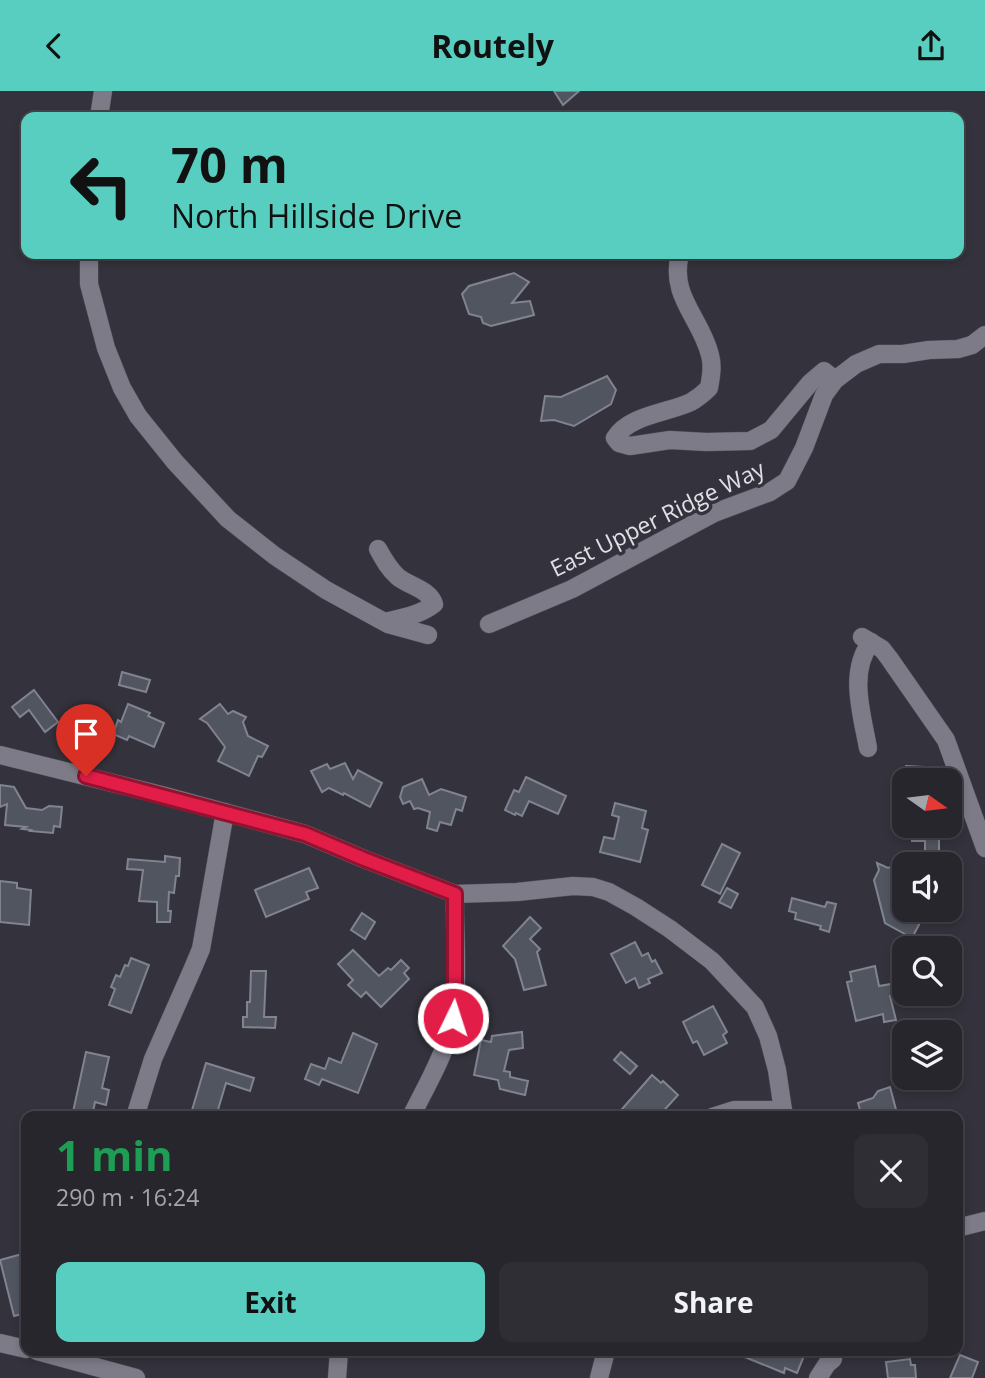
<!DOCTYPE html>
<html lang="en">
<head>
<meta charset="utf-8">
<style>
	:root { --surface:#27262d; --page:#2f2e35; --text:#f1f3f6; --muted:#a4a5aa; --line:#434349; --accent:#58cec0 }
	body { margin:0; font-family:"Open Sans",sans-serif; background:var(--page); color:var(--text); height:100vh; display:flex; flex-direction:column; font-size:26px; white-space:nowrap }
	* { box-sizing:border-box; margin:0 }
	p { font-size:23px; color:var(--muted) }
	.icon { flex:none; width:38px; height:38px; fill:none; stroke:currentColor; stroke-width:2; stroke-linecap:round; stroke-linejoin:round }
	.map { position:relative; flex:1; overflow:hidden }
	.panel { position:absolute; left:21px; top:1020px; width:942px; height:245px; display:flex; flex-direction:column; background:var(--surface); border-radius:14px; box-shadow:0 4px 10px #0003,0 0 0 2px var(--line) }
	.panel>* { flex:none }
	.top-card { position:absolute; left:21px; top:21px; width:943px; height:147px; border-radius:14px; box-shadow:0 4px 10px #0003,0 0 0 2px var(--line); background:#58cec0; color:#111; overflow:hidden }
	.needle { width:46px; rotate:104deg }
	.fabs { position:absolute; left:892px; top:677px; display:grid; gap:14px }
	.fabs a { display:grid; place-items:center; width:70px; height:70px; border-radius:14px; background:var(--surface); box-shadow:0 4px 10px #0003,0 0 0 2px var(--line); font-size:35px }
	.pin { position:absolute; display:grid; place-items:center; width:60px; height:60px; color:#fff; margin:-72px -30px; border-radius:50% 50% 50% 0; rotate:-45deg; box-shadow:0 0 7px #0007 }
	.pin .icon { rotate:45deg }
	.me { position:absolute; width:77px; margin:-38px; rotate:4deg; stroke-linejoin:round; filter:drop-shadow(0 0 5px #0008) }
	.turn { display:flex; align-items:center; gap:24px; height:147px; padding:0 35px; font-size:32px }
	.turn .icon { width:91px; height:91px; stroke-width:2.5 }
	.turn b { display:block; font-size:49px; line-height:60px }
	.round { display:grid; place-items:center; flex:none; width:74px; height:74px; border-radius:14px; background:var(--page) }
	.headline { display:flex; align-items:center; justify-content:space-between; height:119px; padding:0 35px }
	h1 { font-size:42px; font-weight:700; line-height:52px; color:#1e9e55 }
	.action { display:flex; gap:14px; margin-top:auto; padding:14px 35px }
	.action a { flex:1; height:80px; border-radius:14px; background:var(--accent); color:#111; font-size:28px; font-weight:700; line-height:80px; text-align:center }
	.action a+a { background:var(--page); color:var(--text) }
	header { display:flex; justify-content:space-between; align-items:center; height:91px; padding:0 35px; background:var(--accent); color:#111; font-size:32px; font-weight:700 }
	.map>svg:first-child { display:block }
</style>
</head>
<body>
<header><svg class="icon" aria-label="back" viewBox="0 0 24 24"><path d="M15 5l-7 7 7 7"/></svg>Routely<svg class="icon" aria-label="share" viewBox="0 0 24 24"><path d="M12 15V3M7 8l5-5 5 5M5 13v7h14v-7"/></svg></header>
<div class="map">
<svg width="985" height="1287" viewBox="0 0 985 1287">
	<rect width="100%" height="100%" fill="#34323c"/>
	<g fill="#515560" stroke="#808390" stroke-width="2">
		<path d="M 554,0 L 579,0 L 563,14 Z"/>
		<path d="M 514,182 L 529,191 L 512,212 L 530,210 L 534,224 L 491,235 L 483,232 L 481,226 L 469,223 L 462,203 L 469,195 Z"/>
		<path d="M 607,285 L 616,299 L 611,313 L 574,335 L 554,329 L 541,330 L 545,305 L 561,306 Z"/>
		<path d="M 122,581 L 150,589 L 146,601 L 119,594 Z"/>
		<path d="M 34,599 L 58,631 L 45,641 L 29,619 L 20,626 L 12,616 Z"/>
		<path d="M 128,613 L 150,622 L 148,625 L 164,632 L 154,656 L 129,645 L 127,649 L 113,643 L 118,629 L 121,631 Z"/>
		<path d="M 220,613 L 228,623 L 233,620 L 246,626 L 243,631 L 248,645 L 268,655 L 262,666 L 258,665 L 249,685 L 218,670 L 225,656 L 207,632 L 200,628 Z"/>
		<path d="M 345,672 L 353,688 L 358,679 L 382,692 L 370,716 L 344,702 L 343,704 L 329,697 L 322,701 L 311,680 L 327,673 L 330,678 Z"/>
		<path d="M 906,675 L 924,676 L 924,690 L 906,690 Z"/>
		<path d="M 526,686 L 566,705 L 558,723 L 529,710 L 522,725 L 516,722 L 515,724 L 505,719 L 514,699 L 519,701 Z"/>
		<path d="M 422,688 L 429,704 L 441,698 L 466,706 L 462,720 L 456,718 L 451,734 L 440,731 L 437,740 L 427,737 L 430,721 L 418,717 L 414,718 L 410,710 L 403,713 L 400,706 L 403,696 Z"/>
		<path d="M 0,694 L 14,696 L 26,717 L 42,719 L 49,715 L 62,716 L 60,736 L 54,735 L 53,742 L 30,740 L 31,739 L 22,738 L 26,736 L 5,734 L 7,713 L 0,716 Z"/>
		<path d="M 615,712 L 646,720 L 642,737 L 648,739 L 640,771 L 600,761 L 604,746 L 614,748 L 619,726 L 612,724 Z"/>
		<path d="M 913,735 L 935,735 L 935,740 L 939,740 L 939,764 L 925,764 L 925,750 L 912,750 Z"/>
		<path d="M 722,753 L 740,762 L 720,803 L 702,794 Z"/>
		<path d="M 165,765 L 180,767 L 179,785 L 176,785 L 174,802 L 169,801 L 168,820 L 171,820 L 170,831 L 157,831 L 157,811 L 139,810 L 143,779 L 127,778 L 128,768 L 165,771 Z"/>
		<path d="M 877,772 L 888,777 L 894,775 L 898,777 L 905,776 L 905,797 L 899,798 L 904,819 L 922,828 L 912,847 L 885,832 L 874,789 L 879,779 Z"/>
		<path d="M 309,777 L 318,797 L 306,801 L 309,808 L 266,826 L 255,799 Z"/>
		<path d="M 0,790 L 17,792 L 17,797 L 31,799 L 29,834 L 0,831 Z"/>
		<path d="M 727,797 L 738,803 L 731,817 L 719,811 Z"/>
		<path d="M 792,807 L 825,816 L 827,811 L 836,813 L 829,841 L 820,838 L 821,835 L 795,828 L 796,822 L 789,820 Z"/>
		<path d="M 362,822 L 375,831 L 365,848 L 351,839 Z"/>
		<path d="M 530,826 L 541,837 L 530,848 L 540,858 L 537,861 L 546,894 L 524,899 L 515,868 L 503,855 Z"/>
		<path d="M 635,851 L 642,865 L 648,862 L 652,871 L 655,869 L 662,882 L 648,888 L 650,892 L 639,897 L 635,887 L 626,892 L 611,863 Z"/>
		<path d="M 353,859 L 379,885 L 388,877 L 391,879 L 401,869 L 409,877 L 404,882 L 409,888 L 381,916 L 366,901 L 361,906 L 348,894 L 353,889 L 338,873 Z"/>
		<path d="M 131,867 L 149,874 L 131,922 L 109,914 L 115,898 L 111,896 L 116,884 L 120,886 L 125,874 L 128,875 Z"/>
		<path d="M 875,875 L 879,895 L 891,893 L 893,904 L 890,905 L 896,929 L 884,931 L 883,923 L 856,930 L 847,891 L 852,890 L 850,881 Z"/>
		<path d="M 251,880 L 266,880 L 264,926 L 276,926 L 275,937 L 243,936 L 243,926 L 247,926 L 247,911 L 250,911 Z"/>
		<path d="M 713,915 L 727,941 L 723,944 L 727,952 L 704,964 L 697,950 L 693,952 L 683,931 Z"/>
		<path d="M 522,941 L 523,957 L 509,959 L 504,980 L 510,981 L 510,986 L 528,990 L 525,1004 L 500,998 L 498,989 L 474,984 L 481,949 L 491,951 L 492,945 Z"/>
		<path d="M 353,942 L 377,953 L 358,1002 L 322,988 L 319,994 L 305,988 L 311,973 L 325,978 L 329,967 L 341,972 Z"/>
		<path d="M 86,961 L 109,966 L 102,997 L 109,999 L 106,1014 L 95,1011 L 92,1026 L 73,1021 Z"/>
		<path d="M 621,961 L 637,975 L 630,983 L 614,969 Z"/>
		<path d="M 206,972 L 254,987 L 250,1000 L 226,992 L 217,1022 L 212,1020 L 210,1026 L 190,1026 Z"/>
		<path d="M 652,984 L 661,992 L 663,990 L 678,1004 L 658,1026 L 615,1026 Z"/>
		<path d="M 890,996 L 898,1026 L 862,1026 L 858,1012 L 873,1007 L 878,1000 Z"/>
		<path d="M 22,1163 L 26,1179 L 26,1222 L 14,1225 L 0,1169 Z"/>
		<path d="M 730,1260 L 802,1260 L 801,1263 L 804,1265 L 797,1282 L 785,1277 L 784,1282 Z"/>
		<path d="M 960,1264 L 978,1271 L 972,1287 L 950,1287 Z"/>
		<path d="M 910,1268 L 911,1274 L 915,1274 L 916,1287 L 888,1287 L 886,1271 Z"/>
	</g>
	<g fill="none" stroke-linecap="round" stroke-linejoin="round">
		<g stroke="#52515a" stroke-width="19">
			<g id="minor">
				<path d="M 99,26 L 103,0"/>
				<path d="M 89,163 L 89,193 L 106,257 L 122,297 L 138,325 L 175,371 L 228,428 L 275,465 L 326,499 L 388,533 L 428,544"/>
				<path d="M 680,163 C 669,205 701,227 710,264 C 713,275 711,286 709,297 C 704,302 698,307 691,311 C 668,322 629,324 615,347 L 619,352 L 630,355 L 670,349 L 706,351 L 750,350 L 771,339 L 810,292 L 824,280 L 835,289"/>
				<path d="M 378,458 C 384,469 389,478 398,486 C 409,495 429,498 434,513 C 420,524 402,527 385,531"/>
				<path d="M 489,533 L 572,498 L 714,422 L 770,401 L 787,390 L 804,357 L 824,304 L 835,289 L 856,273 L 879,263 L 903,263 L 929,259 L 958,258 L 972,254 L 985,244"/>
				<path d="M 862,546 L 882,558 L 889,567 L 946,649 L 985,757"/>
				<path d="M 868,657 C 862,623 848,581 871,551"/>
				<path d="M 0,664 L 165,705 L 305,743 L 364,768 L 455,803 L 517,801 L 573,795 L 593,796 L 609,801 L 636,816 L 670,838 L 712,870 L 755,916 L 768,945 L 777,979 L 784,1026"/>
				<path d="M 135,1026 L 153,968 L 193,877 L 201,858 L 225,721"/>
				<path d="M 411,1026 C 424,999 441,971 449,943 C 461,901 454,847 455,803"/>
				<path d="M 712,1026 L 734,1019 L 783,1019"/>
				<path d="M 957,1137 L 985,1130"/>
				<path d="M 0,1252 L 26,1258"/>
				<path d="M 37,1260 L 136,1287"/>
				<path d="M 337,1287 L 339,1260"/>
				<path d="M 599,1287 L 606,1260"/>
				<path d="M 818,1287 L 827,1273 L 833,1268"/>
			</g>
		</g>
		<use href="#minor" stroke="#7d7b87" stroke-width="18"/>
	</g>
	<g fill="none" stroke-linecap="round" stroke-linejoin="round">
		<g stroke="#92132f" stroke-width="18">
			<path id="route" d="M 86,685 L 305,743 L 364,768 L 455,803 L 455,894 L 453,927"/>
		</g>
		<use href="#route" stroke="#e11d48" stroke-width="12"/>
	</g>
	<g text-anchor="middle" dominant-baseline="central" stroke-width="7" stroke-linejoin="round" paint-order="stroke">
		<g font-size="23" fill="#e0dfe6" stroke="#34323c">
			<text transform="translate(657 427) rotate(-26)">East Upper Ridge Way</text>
		</g>
	</g>
</svg>
<div class="fabs">
<a><svg class="needle" viewBox="-14 -14 28 28"><path d="M0-13l5 13h-10z" fill="#e53935"/><path d="M0 13l5-13h-10z" fill="#a4a5aa"/></svg></a>
<a><svg class="icon" aria-label="sound" viewBox="0 0 24 24"><path d="M4 9h4l5-4v14l-5-4H4zM17 9q2 3 0 6"/></svg></a>
<a><svg class="icon" aria-label="search" viewBox="0 0 24 24"><circle cx="10" cy="10" r="6"/><path d="M15 15l6 6"/></svg></a>
<a><svg class="icon" aria-label="layers" viewBox="0 0 24 24"><path d="M12 4l9 5-9 5-9-5zM3 14l9 5 9-5"/></svg></a>
</div>
<div class="pin" style="left:86px;top:685px;background:#d93025"><svg class="icon" aria-label="arrive" viewBox="0 0 24 24"><path d="M6 21V4h12l-3 4 3 4H6"/></svg></div>
<svg class="me" style="left:453px;top:927px" viewBox="-20 -20 40 40"><circle r="17" fill="#e11d48" stroke="#fff" stroke-width="3"/><path d="M0-11L8 9 0 5-8 9z" fill="#fff"/></svg>
<div class="top-card">
<div class="turn"><svg class="icon" aria-label="left" viewBox="0 0 24 24"><path d="M17 20v-9H6M10 6l-5 5 5 5"/></svg><div><b>70 m</b>North Hillside Drive</div></div>
</div>
<section class="panel">
<div class="headline"><div><h1>1 min</h1><p>290 m · 16:24</p></div><a class="round"><svg class="icon" aria-label="close" viewBox="0 0 24 24"><path d="M6 6l12 12M18 6L6 18"/></svg></a></div>
<div class="action"><a>Exit</a><a>Share</a></div>
</section>
</div>
</body>
</html>
